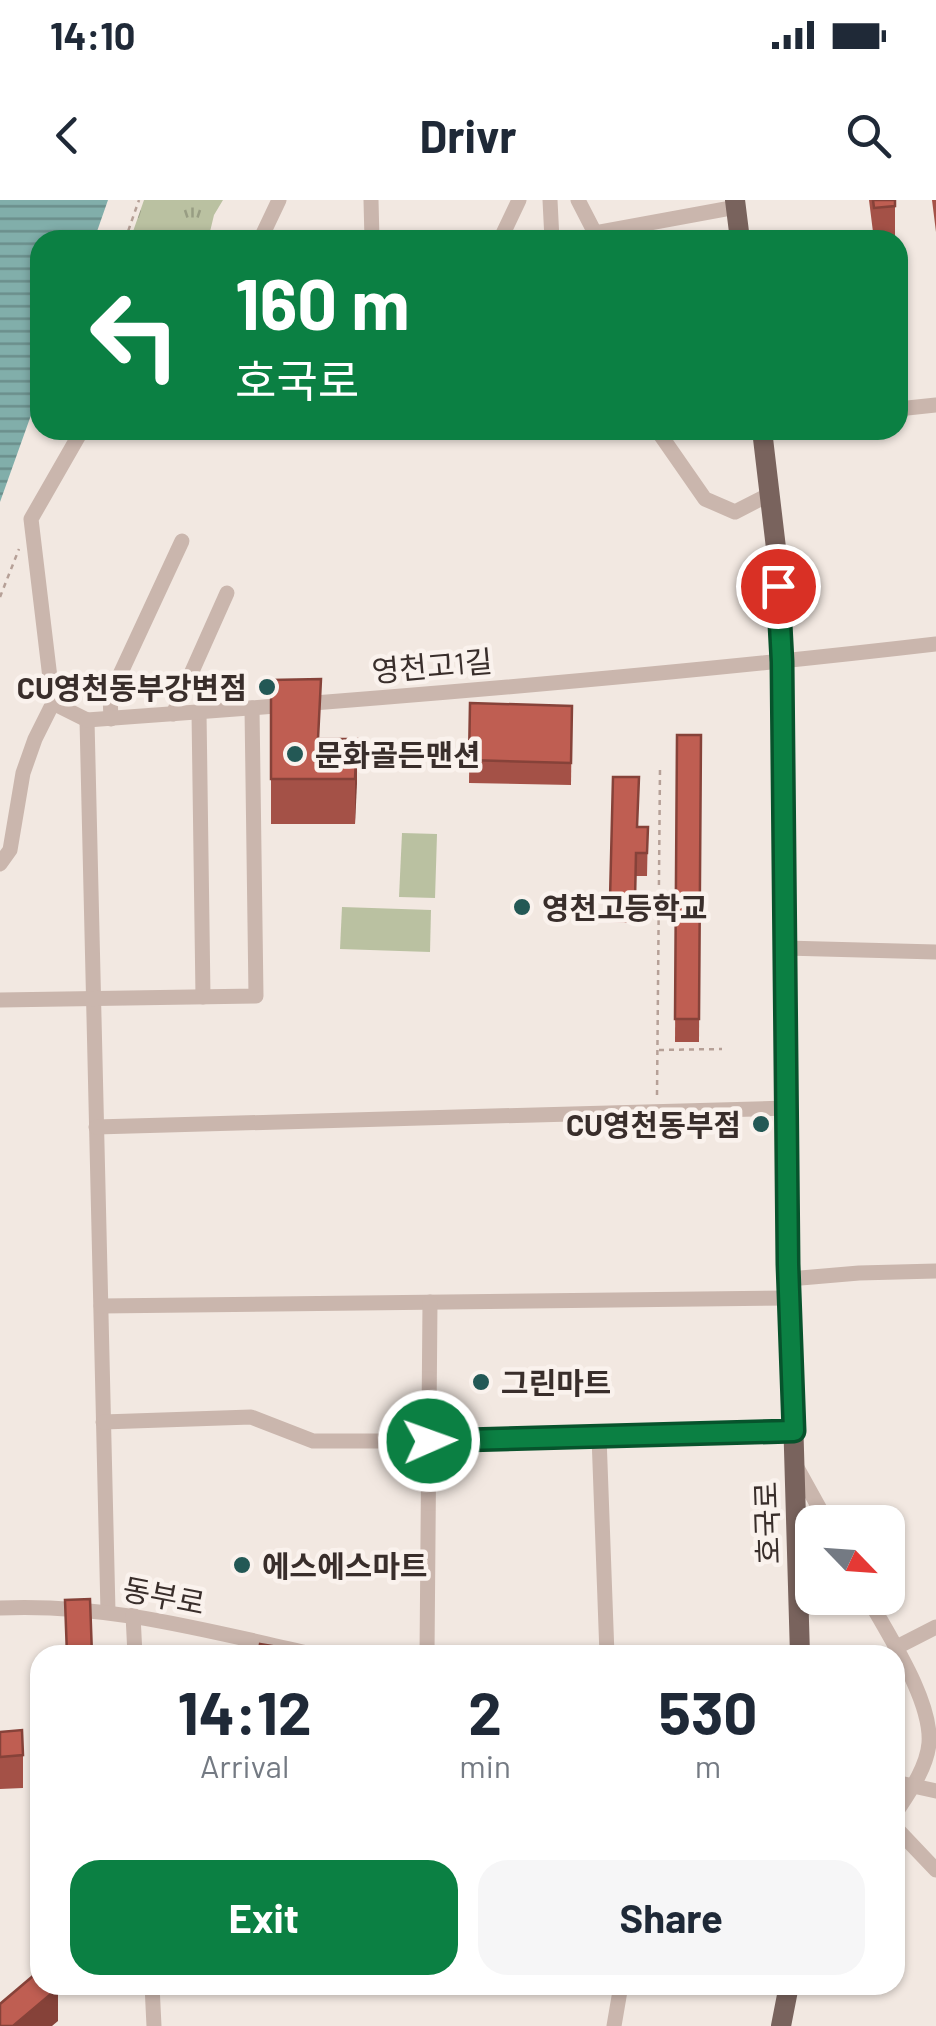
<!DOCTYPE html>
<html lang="en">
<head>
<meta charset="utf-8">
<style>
	:root { --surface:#fff; --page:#f6f6f7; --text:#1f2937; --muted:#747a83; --accent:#0b8043 }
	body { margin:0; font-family:Barlow,"Noto Sans KR",sans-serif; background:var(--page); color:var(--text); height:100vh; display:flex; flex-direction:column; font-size:38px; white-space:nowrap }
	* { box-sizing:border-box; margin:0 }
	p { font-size:32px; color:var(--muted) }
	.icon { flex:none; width:55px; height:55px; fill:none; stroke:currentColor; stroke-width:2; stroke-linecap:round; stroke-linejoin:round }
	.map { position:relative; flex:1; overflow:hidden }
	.details { position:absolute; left:30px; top:1445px; width:875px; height:350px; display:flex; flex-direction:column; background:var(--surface); border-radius:30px; box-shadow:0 2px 8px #0004 }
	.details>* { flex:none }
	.hud { position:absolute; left:30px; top:30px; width:878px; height:210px; border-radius:30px; box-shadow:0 2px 8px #0004; background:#0b8043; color:#fff; overflow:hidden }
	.needle { width:65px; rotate:115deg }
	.controls { position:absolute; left:795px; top:1305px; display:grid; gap:20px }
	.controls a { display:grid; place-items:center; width:110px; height:110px; border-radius:20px; background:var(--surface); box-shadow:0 2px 8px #0004; font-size:50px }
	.pin { position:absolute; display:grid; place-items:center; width:85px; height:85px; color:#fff; margin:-42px; border:5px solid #fff; border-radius:50%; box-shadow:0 2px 10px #0007 }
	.me { position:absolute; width:110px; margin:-55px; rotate:88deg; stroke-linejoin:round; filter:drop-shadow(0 0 8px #0008) }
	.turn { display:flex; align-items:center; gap:35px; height:210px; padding:0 40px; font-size:45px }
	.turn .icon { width:130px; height:130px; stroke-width:2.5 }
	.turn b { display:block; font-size:70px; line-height:85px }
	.eta { display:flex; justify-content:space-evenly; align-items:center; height:170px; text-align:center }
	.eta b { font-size:60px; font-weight:700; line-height:70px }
	.button { display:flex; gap:20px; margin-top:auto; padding:20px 40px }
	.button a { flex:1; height:115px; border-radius:30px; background:var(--accent); color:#fff; font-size:40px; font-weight:700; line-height:115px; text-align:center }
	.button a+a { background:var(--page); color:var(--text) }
	.status { display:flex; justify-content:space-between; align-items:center; height:70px; padding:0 50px; background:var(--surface); direction:ltr }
	.status svg { height:28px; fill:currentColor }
	header { display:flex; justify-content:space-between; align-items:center; height:130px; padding:0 40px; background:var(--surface); font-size:45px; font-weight:700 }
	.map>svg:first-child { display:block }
</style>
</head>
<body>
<div class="status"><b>14:10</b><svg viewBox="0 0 49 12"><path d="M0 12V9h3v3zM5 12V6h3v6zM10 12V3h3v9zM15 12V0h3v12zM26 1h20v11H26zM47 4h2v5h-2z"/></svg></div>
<header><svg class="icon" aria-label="back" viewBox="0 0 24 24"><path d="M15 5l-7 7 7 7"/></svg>Drivr<svg class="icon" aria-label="search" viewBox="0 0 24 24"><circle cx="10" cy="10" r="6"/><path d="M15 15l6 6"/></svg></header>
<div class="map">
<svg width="936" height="1826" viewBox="0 0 936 1826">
	<defs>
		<pattern id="park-tufts" width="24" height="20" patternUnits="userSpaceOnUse" patternTransform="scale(2.5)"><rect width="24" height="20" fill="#bac1a1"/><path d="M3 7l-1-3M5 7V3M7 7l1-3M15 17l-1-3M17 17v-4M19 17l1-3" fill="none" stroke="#989d83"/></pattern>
		<pattern id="water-rules" width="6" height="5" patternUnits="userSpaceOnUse" patternTransform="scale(2.5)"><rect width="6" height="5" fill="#81aeaa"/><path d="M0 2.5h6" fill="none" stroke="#6b8e8b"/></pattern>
	</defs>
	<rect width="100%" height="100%" fill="#f2e8e1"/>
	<path fill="url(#park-tufts)" d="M 144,0 L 223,0 L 214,15 L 208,40 L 130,40 Z"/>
	<g fill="#bac1a1">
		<path d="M 402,633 L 437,634 L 435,698 L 399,697 Z"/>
		<path d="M 342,707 L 431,710 L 430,752 L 340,749 Z"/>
	</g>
	<path fill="url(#water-rules)" d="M 0,0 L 108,0 L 94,40 L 40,40 L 40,190 L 0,302 Z"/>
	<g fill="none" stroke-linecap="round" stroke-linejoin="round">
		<g stroke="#b6a097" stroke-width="2.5" stroke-dasharray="5 5" stroke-linecap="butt">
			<path d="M 125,40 L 139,0"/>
			<path d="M 0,397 L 19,349"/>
			<path d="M 659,850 L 722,849"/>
			<path d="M 657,895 L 660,568"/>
		</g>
		<g stroke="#cab6ad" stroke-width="15">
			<path d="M 371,0 L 372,40"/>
			<path d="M 550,0 L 552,40"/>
			<path d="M 578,0 L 595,33 L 596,40"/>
			<path d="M 595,33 L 736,7"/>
			<path d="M 260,40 L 279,0"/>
			<path d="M 500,40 L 519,0"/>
			<path d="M 898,209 L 936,205"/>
			<path d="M 657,230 L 705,299 L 735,312 L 770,294"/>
			<path d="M 53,503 L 87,520"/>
			<path d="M 199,512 L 203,797"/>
			<path d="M 173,514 L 227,393"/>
			<path d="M 111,519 L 110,496 L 182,341"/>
			<path d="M 87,520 L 108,1412"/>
			<path d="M 87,520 C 370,500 654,477 936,444"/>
			<path d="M 0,664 L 10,650 L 23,573 L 35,539 L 53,503 L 31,319 L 82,230"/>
			<path d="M 785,748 L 936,752"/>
			<path d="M 0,800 L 256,796 L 252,508"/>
			<path d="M 96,927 L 787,908"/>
			<path d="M 789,1079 L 859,1073 L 936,1071"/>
			<path d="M 101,1106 L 789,1098"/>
			<path d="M 103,1222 L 251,1217 L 313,1241 L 429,1241 L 793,1231"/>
			<path d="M 599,1236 L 607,1455"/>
			<path d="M 796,1266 L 827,1322"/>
			<path d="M 868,1398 C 888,1435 932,1500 929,1543 C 927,1568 908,1594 895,1614"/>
			<path d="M 0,1408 C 109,1403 211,1432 317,1455"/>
			<path d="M 133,1415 L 135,1455"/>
			<path d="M 895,1448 L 936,1427"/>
			<path d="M 427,1455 L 430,1102"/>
			<path d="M 895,1627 L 936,1670"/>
			<path d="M 152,1785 L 154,1826"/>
			<path d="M 614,1826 L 621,1785"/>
		</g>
		<g stroke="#79635d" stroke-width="20">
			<path d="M 735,0 L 740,40"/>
			<path d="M 762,230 L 776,348 L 782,462 L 789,1079 L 800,1455"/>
			<path d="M 781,1826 L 789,1785"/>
		</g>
		<path stroke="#cab6ad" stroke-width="15" d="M 895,1582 L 936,1591"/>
	</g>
	<g fill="#a45147">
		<path d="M 869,0 L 895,0 L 895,38 L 874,40 Z"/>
		<path d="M 932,0 L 936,0 L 936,32 Z"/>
		<path d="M 271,480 L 320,539 L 357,539 L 355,624 L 271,624 Z"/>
		<path d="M 470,503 L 572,506 L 571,585 L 469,583 Z"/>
		<path d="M 677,535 L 701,535 L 699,842 L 675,842 Z"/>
		<path d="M 638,627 L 648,627 L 647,676 L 636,676 L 635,723 L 610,722 L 610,699 Z"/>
		<path d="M 40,1522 L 40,1571 L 32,1563 L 32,1531 Z"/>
		<path d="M 0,1532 L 23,1555 L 23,1588 L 0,1589 Z"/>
		<path d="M 67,1785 L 92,1785 L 92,1794 L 67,1795 Z"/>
	</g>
	<g fill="#864239">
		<path d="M 357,539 L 357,584 L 355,624 L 355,579 Z"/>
		<path d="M 58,1788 L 58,1821 L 52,1826 L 13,1826 Z"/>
	</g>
	<g fill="#bf5e52" stroke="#864239" stroke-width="2.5">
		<path d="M 873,0 L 895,0 L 895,6 L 874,8 Z"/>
		<path d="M 321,479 L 318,539 L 357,539 L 355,579 L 271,579 L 271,480 Z"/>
		<path d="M 470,503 L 572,506 L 571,563 L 469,560 Z"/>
		<path d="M 677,535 L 701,535 L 699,819 L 675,819 Z"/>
		<path d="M 613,577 L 639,577 L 637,627 L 648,627 L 647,653 L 636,653 L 635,700 L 610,699 Z"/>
		<path d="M 90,1399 L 92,1455 L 67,1455 L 65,1400 Z"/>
		<path d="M 260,1444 L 284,1448 L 283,1455 L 258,1455 Z"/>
		<path d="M 40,1522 L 40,1539 L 32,1531 Z"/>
		<path d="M 22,1530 L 23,1555 L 0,1557 L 0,1532 Z"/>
		<path d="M 40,1770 L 40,1785 L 55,1785 L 58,1788 L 13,1826 L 0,1826 L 0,1804 Z"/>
	</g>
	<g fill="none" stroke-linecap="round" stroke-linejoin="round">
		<g stroke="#07532c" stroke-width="25">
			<path id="route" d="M 429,1241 L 794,1231 L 788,1064 L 782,462 L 778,386"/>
		</g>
		<use href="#route" stroke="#0b8043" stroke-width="18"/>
	</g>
	<g fill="#235855" stroke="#faf2ed" stroke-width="4">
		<circle cx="267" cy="487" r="10"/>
		<circle cx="295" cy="554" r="10"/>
		<circle cx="522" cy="707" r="10"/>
		<circle cx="761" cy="924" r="10"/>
		<circle cx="481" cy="1182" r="10"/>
		<circle cx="242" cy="1365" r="10"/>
	</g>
	<g text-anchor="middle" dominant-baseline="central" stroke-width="9" stroke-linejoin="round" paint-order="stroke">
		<g font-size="30" fill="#392e2b" stroke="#faf2ed">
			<text transform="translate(432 465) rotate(-5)">영천고1길</text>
			<text transform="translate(766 1323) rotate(-92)">호국로</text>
			<text transform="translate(164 1395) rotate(11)">동부로</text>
		</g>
		<g font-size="30" font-weight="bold" fill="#392e2b" stroke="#faf2ed" text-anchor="start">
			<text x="247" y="487" text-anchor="end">CU영천동부강변점</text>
			<text x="315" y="554">문화골든맨션</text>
			<text x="542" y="707">영천고등학교</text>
			<text x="741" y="924" text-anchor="end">CU영천동부점</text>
			<text x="501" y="1182">그린마트</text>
			<text x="262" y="1365">에스에스마트</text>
		</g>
	</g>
</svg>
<div class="controls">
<a><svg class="needle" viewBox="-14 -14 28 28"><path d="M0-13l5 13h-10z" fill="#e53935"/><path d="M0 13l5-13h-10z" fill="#747a83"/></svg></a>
</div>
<div class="pin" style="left:778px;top:386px;background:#d93025"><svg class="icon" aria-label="arrive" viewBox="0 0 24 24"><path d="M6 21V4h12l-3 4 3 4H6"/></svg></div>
<svg class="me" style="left:429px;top:1241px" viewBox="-20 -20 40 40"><circle r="17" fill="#0b8043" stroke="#fff" stroke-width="3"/><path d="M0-11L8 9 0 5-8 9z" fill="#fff"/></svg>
<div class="hud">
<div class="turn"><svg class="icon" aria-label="left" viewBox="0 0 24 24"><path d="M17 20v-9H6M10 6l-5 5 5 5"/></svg><div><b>160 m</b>호국로</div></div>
</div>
<section class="details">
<div class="eta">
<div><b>14:12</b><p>Arrival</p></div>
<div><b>2</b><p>min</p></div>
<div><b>530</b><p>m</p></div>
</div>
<div class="button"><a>Exit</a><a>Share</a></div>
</section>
</div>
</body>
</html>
